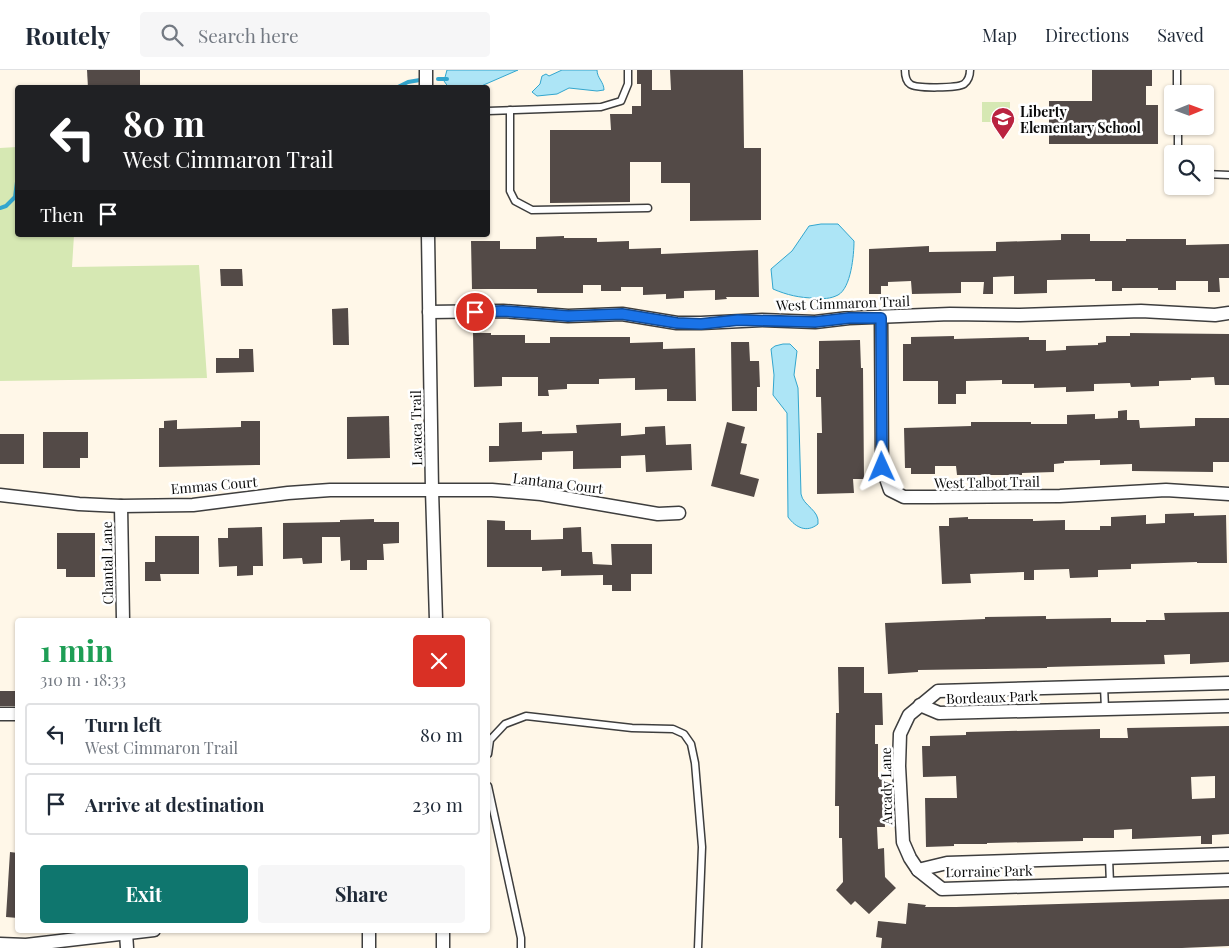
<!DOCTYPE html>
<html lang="en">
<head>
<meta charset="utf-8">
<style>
	:root { --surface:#fff; --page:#f6f6f7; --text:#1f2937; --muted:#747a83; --line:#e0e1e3; --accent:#0f766e }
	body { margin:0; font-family:"Playfair Display",serif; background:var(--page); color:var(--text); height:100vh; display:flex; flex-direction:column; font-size:19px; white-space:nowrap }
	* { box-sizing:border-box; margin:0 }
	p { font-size:16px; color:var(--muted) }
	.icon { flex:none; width:28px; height:28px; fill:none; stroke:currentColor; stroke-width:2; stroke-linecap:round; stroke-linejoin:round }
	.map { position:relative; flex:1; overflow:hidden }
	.sheet { position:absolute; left:15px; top:548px; width:475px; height:315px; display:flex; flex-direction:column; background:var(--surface); border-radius:5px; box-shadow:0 1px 4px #0004 }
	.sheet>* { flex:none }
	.hud { position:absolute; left:15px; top:15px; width:475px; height:152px; border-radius:5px; box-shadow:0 1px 4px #0004; background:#202124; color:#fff; overflow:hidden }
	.needle { width:32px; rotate:89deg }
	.controls { position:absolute; left:1164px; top:15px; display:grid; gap:10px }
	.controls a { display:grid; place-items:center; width:50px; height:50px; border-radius:5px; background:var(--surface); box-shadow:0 1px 4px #0004; font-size:25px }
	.pin { position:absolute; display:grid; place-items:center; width:42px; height:42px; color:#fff; margin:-21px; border:2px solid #fff; border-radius:50%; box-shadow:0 1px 5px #0007 }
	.me { position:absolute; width:55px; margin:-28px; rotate:359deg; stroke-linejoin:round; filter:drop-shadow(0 0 4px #0008) }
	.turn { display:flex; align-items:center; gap:18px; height:105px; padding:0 25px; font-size:22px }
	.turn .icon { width:65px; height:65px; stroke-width:2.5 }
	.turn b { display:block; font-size:35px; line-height:42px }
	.then { display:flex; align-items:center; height:48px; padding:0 25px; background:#0003; gap:10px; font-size:19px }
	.round { display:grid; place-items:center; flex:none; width:52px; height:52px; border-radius:5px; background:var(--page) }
	.summary { display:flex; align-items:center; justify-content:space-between; height:85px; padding:0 25px }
	h1 { font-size:30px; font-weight:700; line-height:38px; color:#1e9e55 }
	.primary-button { display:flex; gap:10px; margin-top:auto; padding:10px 25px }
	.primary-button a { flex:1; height:58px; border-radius:5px; background:var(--accent); color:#fff; font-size:20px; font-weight:700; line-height:58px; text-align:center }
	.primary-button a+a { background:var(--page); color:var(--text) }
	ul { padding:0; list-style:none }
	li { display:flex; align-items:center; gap:15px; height:62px; margin:0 10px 8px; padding:0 15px; border:2px solid var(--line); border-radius:5px }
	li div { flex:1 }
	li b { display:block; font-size:19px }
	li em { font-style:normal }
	header { display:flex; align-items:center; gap:30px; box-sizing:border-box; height:70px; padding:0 25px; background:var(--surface); border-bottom:1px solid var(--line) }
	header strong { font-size:24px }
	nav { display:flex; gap:28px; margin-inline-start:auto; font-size:18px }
	.search { width:350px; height:45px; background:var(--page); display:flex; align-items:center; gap:12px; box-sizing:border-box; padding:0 18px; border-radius:5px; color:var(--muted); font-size:19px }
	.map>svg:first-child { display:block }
</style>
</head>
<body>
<header>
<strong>Routely</strong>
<div class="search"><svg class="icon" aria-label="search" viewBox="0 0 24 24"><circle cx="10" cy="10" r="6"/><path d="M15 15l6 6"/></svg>Search here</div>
<nav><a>Map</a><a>Directions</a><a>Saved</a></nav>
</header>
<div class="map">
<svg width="1229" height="878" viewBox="0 0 1229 878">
	<rect width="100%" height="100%" fill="#fff7e8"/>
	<g fill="#d6e8b3">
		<rect x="982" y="32" width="28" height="20"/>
		<path d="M 17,77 L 18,165 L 74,165 L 72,197 L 199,195 L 207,308 L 0,311 L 0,78 Z"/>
	</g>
	<g fill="#ade5f6" stroke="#33a6ce">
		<path d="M 447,0 L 518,0 L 479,17 L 449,18 L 444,11 Z"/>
		<path d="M 562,0 L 597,0 C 597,8 604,12 604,20 L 597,21 L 569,18 L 557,24 L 537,26 L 532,22 L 540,14 L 542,6 L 546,4 L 549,6 Z"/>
		<path d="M 821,154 L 838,154 L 854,171 C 854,185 851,218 838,225 C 830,229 823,229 815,228 C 800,228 787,225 773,219 L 771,199 L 792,181 L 809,156 Z"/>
		<path d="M 783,274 L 790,274 L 797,281 L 794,305 L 798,318 L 801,424 C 803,436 820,440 818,454 C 807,463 796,458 788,447 L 787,343 L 773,325 L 774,305 L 771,279 L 775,276 Z"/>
	</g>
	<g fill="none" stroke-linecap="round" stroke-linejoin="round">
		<g stroke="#33a6ce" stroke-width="4">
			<path d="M 438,9 L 447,9"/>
			<path d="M 396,18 L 408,12 L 420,10"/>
			<path d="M 0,138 L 6,136 L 15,127 L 18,104"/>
		</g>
	</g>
	<g fill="#534a47" fill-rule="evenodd">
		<path d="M 87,0 L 140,0 L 140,18 L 88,18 Z"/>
		<path d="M 637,0 L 652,0 L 652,20 L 671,20 L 670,0 L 743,0 L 744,78 L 761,78 L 761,150 L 690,151 L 690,113 L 661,113 L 661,92 L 630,92 L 630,132 L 550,133 L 550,60 L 611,60 L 610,44 L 632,44 L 632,36 L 641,36 L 641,14 L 637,14 Z"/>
		<path d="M 1092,0 L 1152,0 L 1152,16 L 1146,16 L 1146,35 L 1158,35 L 1158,74 L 1049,74 L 1049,31 L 1092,31 Z"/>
		<path d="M 1061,164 L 1090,164 L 1090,171 L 1126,171 L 1126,169 L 1186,169 L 1186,175 L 1229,174 L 1229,208 L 1219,208 L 1220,222 L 1208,222 L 1208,211 L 1176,211 L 1176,220 L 1158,220 L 1158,218 L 1122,218 L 1122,221 L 1112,221 L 1112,211 L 1095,211 L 1095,209 L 1047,210 L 1047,223 L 1014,224 L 1014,206 L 993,207 L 993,224 L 983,224 L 984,212 L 961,212 L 961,223 L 912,224 L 911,211 L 888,212 L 888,216 L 881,216 L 881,224 L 869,224 L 869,179 L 929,176 L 929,182 L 996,181 L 996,172 L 1061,170 Z"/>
		<path d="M 564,166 L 564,168 L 597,168 L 597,172 L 629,171 L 629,179 L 661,178 L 661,184 L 758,180 L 759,227 L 726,227 L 727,229 L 715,230 L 715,220 L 684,221 L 684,228 L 666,229 L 666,224 L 643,225 L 643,217 L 621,217 L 621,221 L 601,221 L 601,215 L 583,215 L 583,223 L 537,223 L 537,219 L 472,219 L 471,171 L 500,171 L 500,179 L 536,179 L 536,167 Z"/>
		<path d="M 220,199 L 242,199 L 243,216 L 221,216 Z"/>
		<path d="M 348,238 L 349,275 L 333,275 L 332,239 Z"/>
		<path d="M 473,263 L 491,263 L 491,265 L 525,265 L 525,273 L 550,273 L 550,267 L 630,267 L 630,273 L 663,272 L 663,279 L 695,278 L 696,331 L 667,331 L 667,319 L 635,320 L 635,308 L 599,309 L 599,314 L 567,314 L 567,319 L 548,320 L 549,326 L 538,326 L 538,307 L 502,307 L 502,316 L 474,317 Z"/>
		<path d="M 1130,263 L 1229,264 L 1229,315 L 1215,315 L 1214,307 L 1191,308 L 1191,310 L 1159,311 L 1159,316 L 1131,317 L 1130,313 L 1094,314 L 1094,321 L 1066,322 L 1066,317 L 1034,318 L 1034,314 L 1002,314 L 1002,310 L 966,311 L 966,324 L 956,324 L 956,334 L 938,334 L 938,311 L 903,311 L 903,274 L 911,274 L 911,267 L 954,266 L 954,269 L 1029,267 L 1029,270 L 1046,270 L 1046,281 L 1066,280 L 1066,276 L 1098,275 L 1098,273 L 1106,272 L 1106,266 L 1130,266 Z"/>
		<path d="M 860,270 L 861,298 L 863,298 L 864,409 L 853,409 L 854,423 L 817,424 L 817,363 L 822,363 L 821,327 L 816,327 L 816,299 L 819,299 L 819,271 Z"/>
		<path d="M 731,272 L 749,272 L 750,291 L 759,291 L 760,317 L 757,317 L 757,341 L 732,341 Z"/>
		<path d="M 239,279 L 253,279 L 254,302 L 216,303 L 216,288 L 239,288 Z"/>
		<path d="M 1127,340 L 1127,350 L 1139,350 L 1140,358 L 1195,356 L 1195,348 L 1229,348 L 1229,392 L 1213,392 L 1213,402 L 1132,401 L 1132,394 L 1100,395 L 1100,390 L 1064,391 L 1064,393 L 1054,394 L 1054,402 L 1022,403 L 1022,405 L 957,405 L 956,396 L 935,396 L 935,404 L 911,404 L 911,398 L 905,398 L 904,358 L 971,356 L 971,352 L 1031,352 L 1031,354 L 1067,354 L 1067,345 L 1095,344 L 1095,349 L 1118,348 L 1118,341 Z"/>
		<path d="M 389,346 L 390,388 L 347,389 L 347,347 Z"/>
		<path d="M 177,350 L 177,359 L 241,357 L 241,351 L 260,351 L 260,395 L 159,397 L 159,358 L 164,358 L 164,351 Z"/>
		<path d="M 522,352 L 522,362 L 542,361 L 542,364 L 577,363 L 576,355 L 621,353 L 621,366 L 645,364 L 645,357 L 665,356 L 666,375 L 691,374 L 692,400 L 646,402 L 645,385 L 621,386 L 621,398 L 573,399 L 573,381 L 542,382 L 542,390 L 489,392 L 489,376 L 499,376 L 499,353 Z"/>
		<path d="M 727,352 L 745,357 L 741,373 L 747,374 L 740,404 L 759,409 L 754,427 L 711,416 Z"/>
		<path d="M 43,362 L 88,362 L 88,388 L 80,388 L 80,398 L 43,398 Z"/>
		<rect x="0" y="364" width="24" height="30"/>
		<path d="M 1194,443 L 1194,446 L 1226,445 L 1227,493 L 1197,493 L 1197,492 L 1131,494 L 1131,499 L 1098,500 L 1098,507 L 1070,508 L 1069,499 L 1034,500 L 1034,510 L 1024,510 L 1024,502 L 970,504 L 971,513 L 942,514 L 939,456 L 949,456 L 949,448 L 968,447 L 968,449 L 1033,449 L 1033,451 L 1065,450 L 1065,460 L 1100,460 L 1100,456 L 1111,456 L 1111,447 L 1146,445 L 1146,454 L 1165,453 L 1165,444 Z"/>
		<path d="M 374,449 L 374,452 L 399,452 L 399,473 L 383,474 L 384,490 L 367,490 L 367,500 L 350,500 L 350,490 L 341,491 L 340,467 L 322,467 L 322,493 L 303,494 L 302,488 L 283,489 L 283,453 L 340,452 L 340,450 Z"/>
		<path d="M 487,450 L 505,451 L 505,460 L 531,460 L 531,470 L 563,469 L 563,458 L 581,457 L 582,482 L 592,482 L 593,494 L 612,495 L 611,474 L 652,474 L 652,504 L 631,504 L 631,521 L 612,521 L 612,515 L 603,515 L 603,505 L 561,506 L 561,500 L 542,501 L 542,497 L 487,497 Z"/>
		<path d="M 262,457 L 263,496 L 253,496 L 253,505 L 237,506 L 237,496 L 219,497 L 218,468 L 228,468 L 228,458 Z"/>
		<path d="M 57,463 L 95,463 L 95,507 L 66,507 L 66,499 L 57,499 Z"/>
		<path d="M 155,466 L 199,466 L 199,504 L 160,504 L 161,511 L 145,511 L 145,492 L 155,492 Z"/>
		<path d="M 1229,542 L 1229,592 L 1190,594 L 1190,584 L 1164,585 L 1165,594 L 1047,597 L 1047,598 L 918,600 L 918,602 L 888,604 L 885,553 L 985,549 L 985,547 L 1046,546 L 1046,549 L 1111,548 L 1111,552 L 1146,552 L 1146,550 L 1165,550 L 1164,543 Z"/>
		<path d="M 838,597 L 864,597 L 864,623 L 882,623 L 883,655 L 875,655 L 875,674 L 878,674 L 878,707 L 883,707 L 885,757 L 877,757 L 878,779 L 884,778 L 885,807 L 896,818 L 869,844 L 855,831 L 851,835 L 836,820 L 843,812 L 842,768 L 839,768 L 839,736 L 835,736 L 836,643 L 839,643 Z"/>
		<rect x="0" y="621" width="18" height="15"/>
		<path d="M 1229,656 L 1229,764 L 1212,765 L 1212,774 L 1201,774 L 1201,766 L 1132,769 L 1132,759 L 1114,760 L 1114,768 L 1083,768 L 1083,771 L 987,773 L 987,774 L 954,774 L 954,776 L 926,777 L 925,728 L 957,728 L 956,706 L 923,707 L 922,676 L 930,676 L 930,666 L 966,665 L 966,662 L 1100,659 L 1100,668 L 1128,668 L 1127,658 ZM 1215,706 L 1215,728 L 1192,729 L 1191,707 Z"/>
		<path d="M 10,782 L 18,783 L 18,848 L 6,847 Z"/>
		<path d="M 1229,829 L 1229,876 L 1182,878 L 881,878 L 882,868 L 876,867 L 878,851 L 906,854 L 908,833 L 926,835 L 925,837 L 956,837 Z"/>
	</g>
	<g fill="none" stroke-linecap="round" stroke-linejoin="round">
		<g stroke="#3e3e3e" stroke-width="9">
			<g id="lane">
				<path d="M 905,0 C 905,5 906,11 910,14 C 916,19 958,18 964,14 C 969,10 970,6 970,0"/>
				<path d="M 1177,0 L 1177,24"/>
				<path d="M 510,40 L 510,121 L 515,131 L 532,140 L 648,138"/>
				<path d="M 488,41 L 601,37 L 621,31 L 628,14 L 628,0"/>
				<path d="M 1178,56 L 1178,76 L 1181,84"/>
				<path d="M 1205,104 L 1229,105"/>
				<path d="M 1104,616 L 1105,639"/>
				<path d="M 488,684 L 490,670 L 505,654 L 526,646 L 632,658 L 673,659 L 684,664 L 691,674 L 695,693 L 702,777 L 698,878"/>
				<path d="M 488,716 L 521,868 L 521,878"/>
				<path d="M 1109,788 L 1110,814"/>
			</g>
		</g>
		<g stroke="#3e3e3e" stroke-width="15">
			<g id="street">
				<path d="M 426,0 L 426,18"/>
				<path d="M 428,165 L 432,420 L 436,550"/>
				<path d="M 429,242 L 503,241 L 568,246 L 622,244 L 677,253 L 701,253 L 762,250 L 815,252 L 849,248 L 950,244 L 1020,245 L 1141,241 L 1215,245 L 1229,243"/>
				<path d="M 881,248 L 882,397 L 890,420 L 904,427 L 932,427 L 1060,426 L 1166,420 L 1229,424"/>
				<path d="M 0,425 L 79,434 L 121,436 L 193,435 L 288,423 L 330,420 L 492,420 L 541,424 L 658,444 L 679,443"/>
				<path d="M 121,436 L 123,550"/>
				<path d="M 1229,613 L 938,621 L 909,645 L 900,664 L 899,696 L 903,772 L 910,788 L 918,800 L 942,819 L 1229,810"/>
				<path d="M 920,635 L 939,643 L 1229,636"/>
				<path d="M 0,644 L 18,644"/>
				<path d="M 918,800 L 947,793 L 1229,784"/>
				<path d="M 443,860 L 443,878"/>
				<path d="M 126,863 L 127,878"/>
				<path d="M 0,874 L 26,875 L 154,860"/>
				<path d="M 369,878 L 369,860"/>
			</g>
		</g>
		<use href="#lane" stroke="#fff" stroke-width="6"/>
		<use href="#street" stroke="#fff" stroke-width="12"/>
	</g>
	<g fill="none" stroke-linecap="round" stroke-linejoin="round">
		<g stroke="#114b97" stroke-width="12">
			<path id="route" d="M 475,242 L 503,241 L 568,246 L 622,244 L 677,253 L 701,254 L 738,250 L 815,252 L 849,248 L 881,248 L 882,397"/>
		</g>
		<use href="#route" stroke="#1a73e8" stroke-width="9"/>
	</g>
	<defs>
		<g id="school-pin" transform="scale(1.25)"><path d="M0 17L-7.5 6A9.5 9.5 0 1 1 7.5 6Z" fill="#ba2340" stroke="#fff"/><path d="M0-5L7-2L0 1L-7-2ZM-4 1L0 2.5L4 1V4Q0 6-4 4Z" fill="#fff"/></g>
	</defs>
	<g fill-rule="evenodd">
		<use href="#school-pin" x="1003" y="49"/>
	</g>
	<g text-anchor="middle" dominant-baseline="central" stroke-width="5" stroke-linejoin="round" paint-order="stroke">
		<g font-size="14" font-weight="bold" fill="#0b0b0b" stroke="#fff" text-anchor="start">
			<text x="1020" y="41">Liberty<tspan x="1020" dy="16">Elementary School</tspan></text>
		</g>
		<g font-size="14" fill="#0b0b0b" stroke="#fff">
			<text transform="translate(843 233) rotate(-2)">West Cimmaron Trail</text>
			<text transform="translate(416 358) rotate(-91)">Lavaca Trail</text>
			<text transform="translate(987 412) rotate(-1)">West Talbot Trail</text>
			<text transform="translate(558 413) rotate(7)">Lantana Court</text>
			<text transform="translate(214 415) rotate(-5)">Emmas Court</text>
			<text transform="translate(107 493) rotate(-91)">Chantal Lane</text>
			<text transform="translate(992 627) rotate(-2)">Bordeaux Park</text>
			<text transform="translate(886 716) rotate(-91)">Arcady Lane</text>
			<text transform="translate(989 801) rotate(-1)">Lorraine Park</text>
		</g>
	</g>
</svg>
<div class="controls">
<a><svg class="needle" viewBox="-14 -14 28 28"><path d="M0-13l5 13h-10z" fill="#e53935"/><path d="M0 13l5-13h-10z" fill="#747a83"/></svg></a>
<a><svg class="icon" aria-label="search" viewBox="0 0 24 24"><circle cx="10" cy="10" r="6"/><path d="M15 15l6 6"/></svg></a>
</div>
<div class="pin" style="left:475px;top:242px;background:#d93025"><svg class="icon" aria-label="arrive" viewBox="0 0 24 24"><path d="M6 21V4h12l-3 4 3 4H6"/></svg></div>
<svg class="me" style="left:882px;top:397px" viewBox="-20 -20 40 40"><path d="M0-17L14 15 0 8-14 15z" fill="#1a73e8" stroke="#fff" stroke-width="4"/></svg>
<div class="hud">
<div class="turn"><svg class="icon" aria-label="left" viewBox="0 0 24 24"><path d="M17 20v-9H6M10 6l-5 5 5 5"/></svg><div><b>80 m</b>West Cimmaron Trail</div></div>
<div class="then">Then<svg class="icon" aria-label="arrive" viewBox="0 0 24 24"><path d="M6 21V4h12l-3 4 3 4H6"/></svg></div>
</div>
<section class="sheet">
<div class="summary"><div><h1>1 min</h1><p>310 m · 18:33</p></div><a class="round" style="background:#d93025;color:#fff"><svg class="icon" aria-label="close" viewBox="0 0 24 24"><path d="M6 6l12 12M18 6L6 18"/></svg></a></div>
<ul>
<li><svg class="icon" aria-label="left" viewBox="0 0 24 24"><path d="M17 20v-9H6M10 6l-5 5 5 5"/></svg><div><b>Turn left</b><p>West Cimmaron Trail</p></div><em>80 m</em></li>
<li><svg class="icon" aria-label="arrive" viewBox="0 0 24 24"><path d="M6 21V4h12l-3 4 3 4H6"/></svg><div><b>Arrive at destination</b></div><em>230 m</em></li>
</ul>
<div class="primary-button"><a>Exit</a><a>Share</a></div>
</section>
</div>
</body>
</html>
